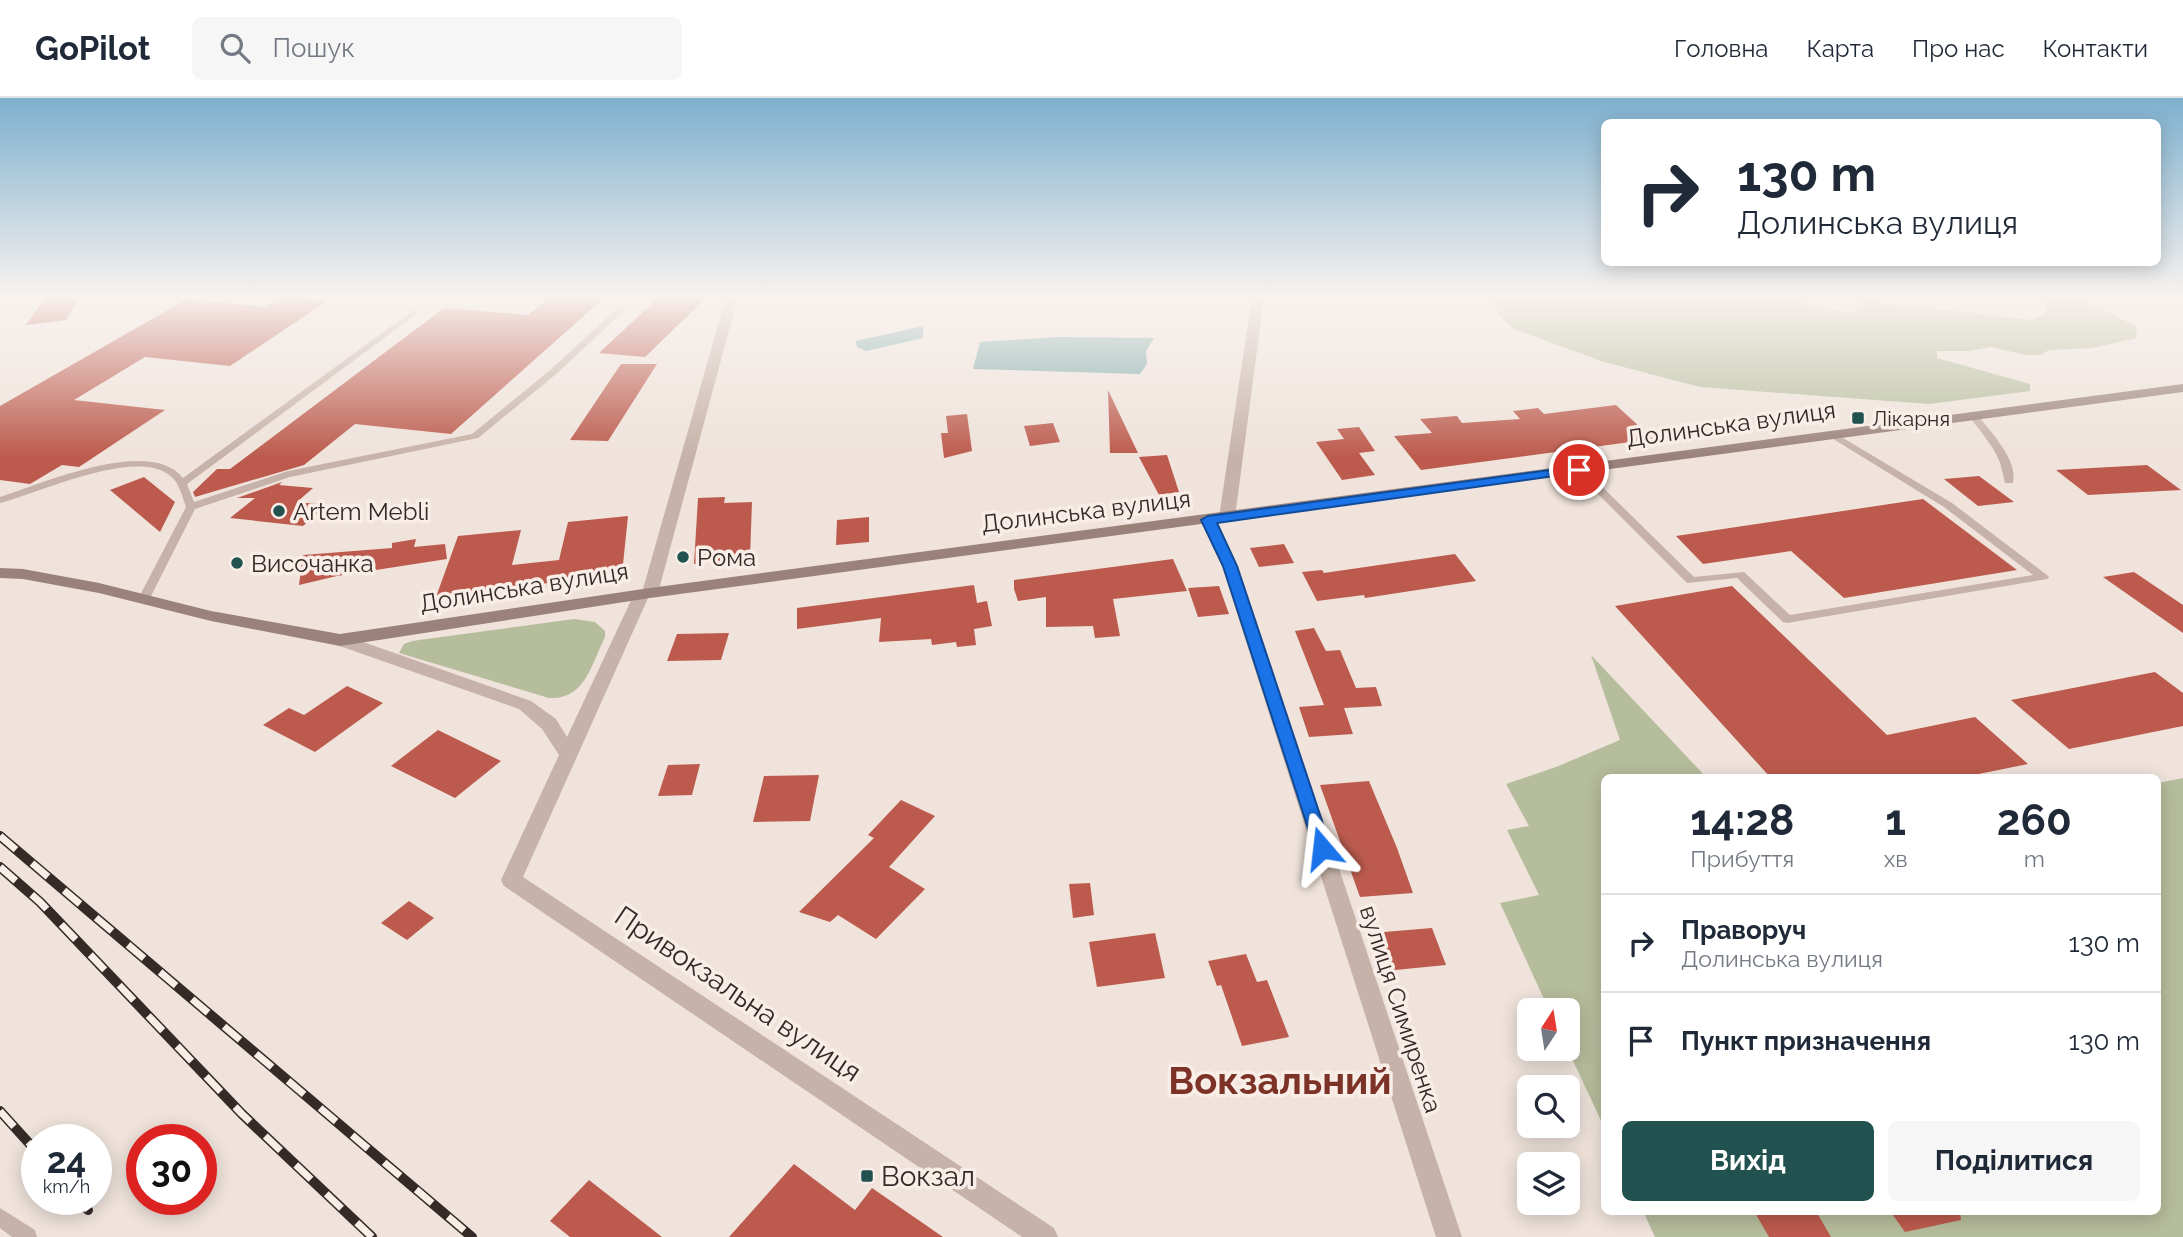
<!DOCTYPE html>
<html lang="uk">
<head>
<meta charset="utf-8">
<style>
	:root { --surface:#fff; --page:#f6f6f7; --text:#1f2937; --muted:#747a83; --line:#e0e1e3; --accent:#21524f }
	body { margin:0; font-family:Raleway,sans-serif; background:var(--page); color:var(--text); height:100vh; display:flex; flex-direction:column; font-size:26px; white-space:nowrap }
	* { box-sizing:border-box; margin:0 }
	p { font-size:23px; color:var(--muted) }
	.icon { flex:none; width:38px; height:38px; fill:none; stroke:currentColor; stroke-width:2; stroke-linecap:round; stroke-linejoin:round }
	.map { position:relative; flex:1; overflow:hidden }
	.details { position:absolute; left:1601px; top:676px; width:560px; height:441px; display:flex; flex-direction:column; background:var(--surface); border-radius:10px; box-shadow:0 4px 18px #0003 }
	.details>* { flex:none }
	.hud { position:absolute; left:1601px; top:21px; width:560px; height:147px; border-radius:10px; box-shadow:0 4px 18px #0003; background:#fff; color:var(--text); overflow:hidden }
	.needle { width:46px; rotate:12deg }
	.controls { position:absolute; left:1517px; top:900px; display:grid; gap:14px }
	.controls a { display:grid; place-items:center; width:63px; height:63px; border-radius:10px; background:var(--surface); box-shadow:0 4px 18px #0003; font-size:35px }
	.speed { position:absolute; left:21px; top:1026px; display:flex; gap:14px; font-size:35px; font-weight:700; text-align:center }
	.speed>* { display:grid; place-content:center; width:91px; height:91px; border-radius:50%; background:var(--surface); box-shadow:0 4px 18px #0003; line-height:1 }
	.speed small { font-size:18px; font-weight:400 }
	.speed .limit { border:10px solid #d22; background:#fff; color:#111 }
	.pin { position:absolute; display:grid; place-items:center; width:60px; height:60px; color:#fff; margin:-30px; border:4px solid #fff; border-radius:50%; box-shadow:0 2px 7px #0007 }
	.me { position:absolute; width:77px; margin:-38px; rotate:343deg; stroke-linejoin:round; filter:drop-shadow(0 0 5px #0008) }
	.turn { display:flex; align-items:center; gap:24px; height:147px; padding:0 21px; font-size:32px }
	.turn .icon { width:91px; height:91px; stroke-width:2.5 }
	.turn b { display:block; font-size:49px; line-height:60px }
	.eta { display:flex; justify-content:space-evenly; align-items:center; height:119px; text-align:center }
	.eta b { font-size:42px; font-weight:700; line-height:49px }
	.action { display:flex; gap:14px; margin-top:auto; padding:14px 21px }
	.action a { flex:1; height:80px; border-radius:10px; background:var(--accent); color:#fff; font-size:28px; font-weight:700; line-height:80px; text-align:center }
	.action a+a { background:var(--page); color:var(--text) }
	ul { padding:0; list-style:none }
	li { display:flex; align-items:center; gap:21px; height:98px; padding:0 21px; border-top:2px solid var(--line) }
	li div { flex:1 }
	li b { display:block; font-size:26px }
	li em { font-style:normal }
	header { display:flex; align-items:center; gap:42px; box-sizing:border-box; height:98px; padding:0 35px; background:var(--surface); border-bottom:2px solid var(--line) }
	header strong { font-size:33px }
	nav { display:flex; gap:38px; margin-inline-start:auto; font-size:24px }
	.search { width:490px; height:63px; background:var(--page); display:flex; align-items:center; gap:18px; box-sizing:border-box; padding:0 24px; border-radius:10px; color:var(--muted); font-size:26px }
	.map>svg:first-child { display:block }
</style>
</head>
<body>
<header>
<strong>GoPilot</strong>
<div class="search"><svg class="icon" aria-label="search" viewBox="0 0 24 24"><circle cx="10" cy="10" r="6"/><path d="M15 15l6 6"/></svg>Пошук</div>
<nav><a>Головна</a><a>Карта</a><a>Про нас</a><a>Контакти</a></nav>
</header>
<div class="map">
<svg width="2183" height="1139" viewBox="0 0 2183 1139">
	<rect width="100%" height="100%" fill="#efe3db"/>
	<g fill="#b6bd9c">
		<path d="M 1478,199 L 1621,199 L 1657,203 L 1663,199 L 1712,202 L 1787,199 L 1821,210 L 1855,215 L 1860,203 L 1875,204 L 2032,222 L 2047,214 L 2047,208 L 2036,199 L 2076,199 L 2136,228 L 2137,240 L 2092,250 L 2049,252 L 2041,257 L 2026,257 L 1991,249 L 1969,253 L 1937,253 L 1937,260 L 2030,286 L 2030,293 L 1929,306 L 1700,289 L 1604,264 L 1514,231 L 1499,217 L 1495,205 Z"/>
		<path d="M 574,521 L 595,524 L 605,533 L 605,539 C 591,567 585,602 549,600 L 399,555 L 404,546 L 412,543 Z"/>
		<path d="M 1591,557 L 1706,679 L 1605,679 L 1605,1031 L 1567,950 L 1568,912 L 1549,912 L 1500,805 L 1539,797 L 1507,732 L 1529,728 L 1506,686 L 1556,669 L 1620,642 Z"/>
		<path d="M 2183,680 L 2183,1139 L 1655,1139 L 1643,1113 L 2158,1113 L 2158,685 Z"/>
	</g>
	<g fill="#7caaa7">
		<path d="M 923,228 L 923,240 L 866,253 L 857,249 L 856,243 Z"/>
		<path d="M 1058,239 L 1154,240 L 1146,253 L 1147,266 L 1140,276 L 973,271 L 980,244 Z"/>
	</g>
	<g fill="#bc5b4d">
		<path d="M 45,199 L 80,199 L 66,222 L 26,227 Z"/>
		<path d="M 281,199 L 327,203 L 230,268 L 145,259 L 74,302 L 165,312 L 79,369 L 62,367 L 30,386 L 0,382 L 0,308 L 187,201 L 266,209 Z"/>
		<path d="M 549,199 L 605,199 L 451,336 L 355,326 L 304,367 L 195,399 L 193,394 L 217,371 L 230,371 L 444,210 L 528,217 Z"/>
		<path d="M 659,199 L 707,199 L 645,259 L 599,255 Z"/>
		<path d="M 621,266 L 657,266 L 608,343 L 570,342 Z"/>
		<path d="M 1108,292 L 1138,355 L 1110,355 Z"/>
		<path d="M 1616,307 L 1653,341 L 1421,372 L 1394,338 L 1432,335 L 1420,321 L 1457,318 L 1462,325 L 1520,321 L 1513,313 L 1538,310 L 1544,316 Z"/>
		<path d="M 967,316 L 972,353 L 944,360 L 941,335 L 948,335 L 946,318 Z"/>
		<path d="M 1053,325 L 1060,344 L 1030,348 L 1024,328 Z"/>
		<path d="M 1359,329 L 1375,353 L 1359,355 L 1375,377 L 1342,382 L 1316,344 L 1344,341 L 1337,331 Z"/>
		<path d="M 1167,357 L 1179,394 L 1159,397 L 1139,359 Z"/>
		<path d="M 2147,367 L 2181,392 L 2088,397 L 2056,372 Z"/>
		<path d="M 1979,378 L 2014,404 L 1978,408 L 1944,381 Z"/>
		<path d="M 144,379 L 175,404 L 160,434 L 110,392 Z"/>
		<path d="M 282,384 L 279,387 L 313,390 L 297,404 L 327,407 L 303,428 L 230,420 L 255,400 L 237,400 Z"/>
		<path d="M 725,399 L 724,405 L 752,404 L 750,460 L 694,466 L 698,400 Z"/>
		<path d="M 1923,401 L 2017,472 L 1844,500 L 1791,453 L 1703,466 L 1676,438 Z"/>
		<path d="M 628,418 L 622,476 L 436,499 L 458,438 L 521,432 L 512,467 L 559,462 L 568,424 Z"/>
		<path d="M 869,419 L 869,444 L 836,447 L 837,422 Z"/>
		<path d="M 416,441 L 414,449 L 445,446 L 447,461 L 337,478 L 299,487 L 303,457 L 392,450 L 392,445 Z"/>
		<path d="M 1284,446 L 1294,465 L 1259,469 L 1250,450 Z"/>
		<path d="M 1455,456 L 1476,483 L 1365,500 L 1364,497 L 1317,503 L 1302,474 L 1322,472 L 1324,475 Z"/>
		<path d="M 1173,461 L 1187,493 L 1113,501 L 1120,538 L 1095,540 L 1093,528 L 1046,529 L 1046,499 L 1018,503 L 1014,491 L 1014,482 Z"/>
		<path d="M 2134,474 L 2183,507 L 2183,535 L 2103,479 Z"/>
		<path d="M 974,487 L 977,505 L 987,503 L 992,528 L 974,531 L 976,547 L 957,549 L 956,544 L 932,547 L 931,541 L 879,544 L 881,520 L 797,531 L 797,510 Z"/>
		<path d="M 1219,488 L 1229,516 L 1198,519 L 1188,490 Z"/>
		<path d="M 1732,488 L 1887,637 L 1975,619 L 2028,666 L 1964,679 L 1770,679 L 1615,508 Z"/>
		<path d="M 1314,530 L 1326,553 L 1340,552 L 1356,590 L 1376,589 L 1382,608 L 1344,610 L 1353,636 L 1309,639 L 1299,609 L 1324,607 L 1295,533 Z"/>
		<path d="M 729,535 L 721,562 L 667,563 L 677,536 Z"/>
		<path d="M 2155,574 L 2183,595 L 2183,628 L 2069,651 L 2011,602 Z"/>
		<path d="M 347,588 L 383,605 L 315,654 L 263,627 L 289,610 L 304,617 Z"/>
		<path d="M 438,632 L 501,663 L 455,700 L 391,668 Z"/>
		<path d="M 700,666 L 692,697 L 658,698 L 668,667 Z"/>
		<path d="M 819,677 L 810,723 L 753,724 L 764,678 Z"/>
		<path d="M 1369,683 L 1397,750 L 1413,795 L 1360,799 L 1320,687 Z"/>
		<path d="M 901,702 L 935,718 L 889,769 L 925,791 L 876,841 L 838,817 L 830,824 L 799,814 L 874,740 L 868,737 Z"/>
		<path d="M 1090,785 L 1094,817 L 1073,820 L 1069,786 Z"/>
		<path d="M 409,803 L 434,820 L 407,842 L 381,825 Z"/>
		<path d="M 1432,830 L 1446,867 L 1385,873 L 1372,835 Z"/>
		<path d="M 1155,835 L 1165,880 L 1097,889 L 1089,844 Z"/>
		<path d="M 1246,856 L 1257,884 L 1267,882 L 1289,939 L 1242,948 L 1221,887 L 1217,888 L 1208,863 Z"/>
		<path d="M 794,1066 L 855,1112 L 872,1090 L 943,1139 L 729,1139 Z"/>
		<path d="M 589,1082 L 662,1139 L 570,1139 L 550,1123 Z"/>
		<path d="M 1754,1113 L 1816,1113 L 1831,1139 L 1769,1139 Z"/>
		<path d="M 1890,1113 L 1960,1113 L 1961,1122 L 1905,1134 Z"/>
	</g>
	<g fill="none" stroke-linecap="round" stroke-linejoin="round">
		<g fill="#c6b2a8" fill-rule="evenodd">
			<path d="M 620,208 L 627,210 L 555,277 L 478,340 L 290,379 L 195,411 L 148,504 L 140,504 L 138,501 L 186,409 C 182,398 179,383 168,376 C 132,351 39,395 0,405 L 0,399 C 41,386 150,338 183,380 L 415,211 L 419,213 L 418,215 L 187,386 L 194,404 L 288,373 L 472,336 L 549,273 Z"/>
			<path d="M 1974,315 L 1977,316 C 1991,335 2018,361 2013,385 L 2005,385 C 2003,378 2002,370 1999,362 C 1992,346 1979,332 1969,318 Z"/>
			<path d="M 1833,334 L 1952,405 L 2047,477 L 2049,479 L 2047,481 L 1787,525 L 1783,524 L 1737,480 L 1687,485 L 1574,372 L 1579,369 L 1583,370 L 1694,479 L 1744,474 L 1790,517 L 2033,477 L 1944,409 L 1830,339 L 1828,337 Z"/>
			<path d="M 0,1110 L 35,1132 L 37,1139 L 12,1139 L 0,1130 Z"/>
		</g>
		<g fill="#c6b2a8" fill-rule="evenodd">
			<path d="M 726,199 L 738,199 L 658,495 L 648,500 L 523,779 L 1054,1130 L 1058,1139 L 1022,1139 L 504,788 L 501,782 L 559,657 L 542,631 L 519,611 L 334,546 L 331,542 L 340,536 L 346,538 L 531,603 L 556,621 L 567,639 L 634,496 L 643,491 Z"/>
			<path d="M 1252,199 L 1264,199 L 1235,419 L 1227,424 L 1219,419 Z"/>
			<path d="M 1208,417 L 1216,422 L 1238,468 L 1462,1139 L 1436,1139 L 1222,468 L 1200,422 Z"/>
		</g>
		<path fill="#9a827a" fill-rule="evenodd" d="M 2183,286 L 2183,294 L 650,500 L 340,548 L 211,523 L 99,495 L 23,481 L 0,480 L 0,470 L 23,471 L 99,485 L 211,513 L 340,536 L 650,490 Z"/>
		<g stroke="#342a28" stroke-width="10">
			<g id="rail">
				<path d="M 0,738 L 472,1139"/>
				<path d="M 0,769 L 40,804 L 242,1016 L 372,1139"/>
				<path d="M 0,1013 L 37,1054"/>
				<path d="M 78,1101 L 88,1112"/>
			</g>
		</g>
		<use href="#rail" stroke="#f8eee7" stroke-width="7" stroke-dasharray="21" stroke-linecap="butt"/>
	</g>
	<linearGradient id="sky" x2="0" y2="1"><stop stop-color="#7db0ce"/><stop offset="0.55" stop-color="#f8f2ef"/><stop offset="1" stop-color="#f8f2ef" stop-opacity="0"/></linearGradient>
	<rect width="2183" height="359" fill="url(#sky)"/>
	<path fill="#1a73e8" stroke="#114b97" stroke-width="2" d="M 1579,368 L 1585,372 L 1583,374 L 1217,425 L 1237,468 L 1331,750 L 1322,758 L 1316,755 L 1223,468 L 1201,422 L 1208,418 Z"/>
	<g fill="#21524f" stroke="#f8eee7" stroke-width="2.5">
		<rect x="1851" y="313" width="14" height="14" rx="3.5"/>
		<circle cx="279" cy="413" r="7"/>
		<circle cx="683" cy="459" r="7"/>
		<circle cx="237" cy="465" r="7"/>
		<rect x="860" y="1071" width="14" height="14" rx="3.5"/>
	</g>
	<g text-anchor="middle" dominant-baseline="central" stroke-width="7" stroke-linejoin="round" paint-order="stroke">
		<g font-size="21" fill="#342a28" stroke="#f8eee7" text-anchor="start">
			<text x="1872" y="320">Лікарня</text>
		</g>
		<g font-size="24" fill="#342a28" stroke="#f8eee7">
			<text transform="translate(1731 326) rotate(-8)">Долинська вулиця</text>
			<text transform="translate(1086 413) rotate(-7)">Долинська вулиця</text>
			<text transform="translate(524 489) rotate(-9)">Долинська вулиця</text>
			<text transform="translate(1401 911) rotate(72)">вулиця Симиренка</text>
		</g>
		<g font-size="24" fill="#342a28" stroke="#f8eee7" text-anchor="start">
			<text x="293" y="413">Artem Mebli</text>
			<text x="697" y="459">Рома</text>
			<text x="251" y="465">Височанка</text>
		</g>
		<g font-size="28" fill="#342a28" stroke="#f8eee7">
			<text transform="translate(738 896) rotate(34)">Привокзальна вулиця</text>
		</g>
		<g font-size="28" fill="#342a28" stroke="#f8eee7" text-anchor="start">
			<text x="881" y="1078">Вокзал</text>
		</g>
		<g font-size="38" font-weight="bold" fill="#7c3227" stroke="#f8eee7">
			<text x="1280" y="982">Вокзальний</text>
		</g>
	</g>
</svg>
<div class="controls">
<a><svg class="needle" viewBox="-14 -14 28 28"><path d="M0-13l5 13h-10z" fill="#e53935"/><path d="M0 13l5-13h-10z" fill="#747a83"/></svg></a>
<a><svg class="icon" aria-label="search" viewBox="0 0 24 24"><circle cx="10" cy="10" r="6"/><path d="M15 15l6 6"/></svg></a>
<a><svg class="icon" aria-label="layers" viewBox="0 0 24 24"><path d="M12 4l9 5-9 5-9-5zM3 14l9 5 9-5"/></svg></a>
</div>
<div class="speed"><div>24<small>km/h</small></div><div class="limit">30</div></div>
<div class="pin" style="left:1579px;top:372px;background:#d93025"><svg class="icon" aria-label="arrive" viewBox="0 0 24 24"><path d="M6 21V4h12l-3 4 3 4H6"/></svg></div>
<svg class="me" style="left:1322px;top:750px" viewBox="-20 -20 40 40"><path d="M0-17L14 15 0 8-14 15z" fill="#1a73e8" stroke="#fff" stroke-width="4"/></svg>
<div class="hud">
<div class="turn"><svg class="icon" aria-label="right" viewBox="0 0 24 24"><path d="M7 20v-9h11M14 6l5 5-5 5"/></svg><div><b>130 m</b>Долинська вулиця</div></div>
</div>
<section class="details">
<div class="eta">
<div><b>14:28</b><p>Прибуття</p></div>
<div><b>1</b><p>хв</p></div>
<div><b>260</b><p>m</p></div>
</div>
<ul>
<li><svg class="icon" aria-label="right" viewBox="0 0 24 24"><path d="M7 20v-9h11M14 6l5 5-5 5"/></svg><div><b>Праворуч</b><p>Долинська вулиця</p></div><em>130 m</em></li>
<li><svg class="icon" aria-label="arrive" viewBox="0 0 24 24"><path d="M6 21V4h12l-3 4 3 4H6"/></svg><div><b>Пункт призначення</b></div><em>130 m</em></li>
</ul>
<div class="action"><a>Вихід</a><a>Поділитися</a></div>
</section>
</div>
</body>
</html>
